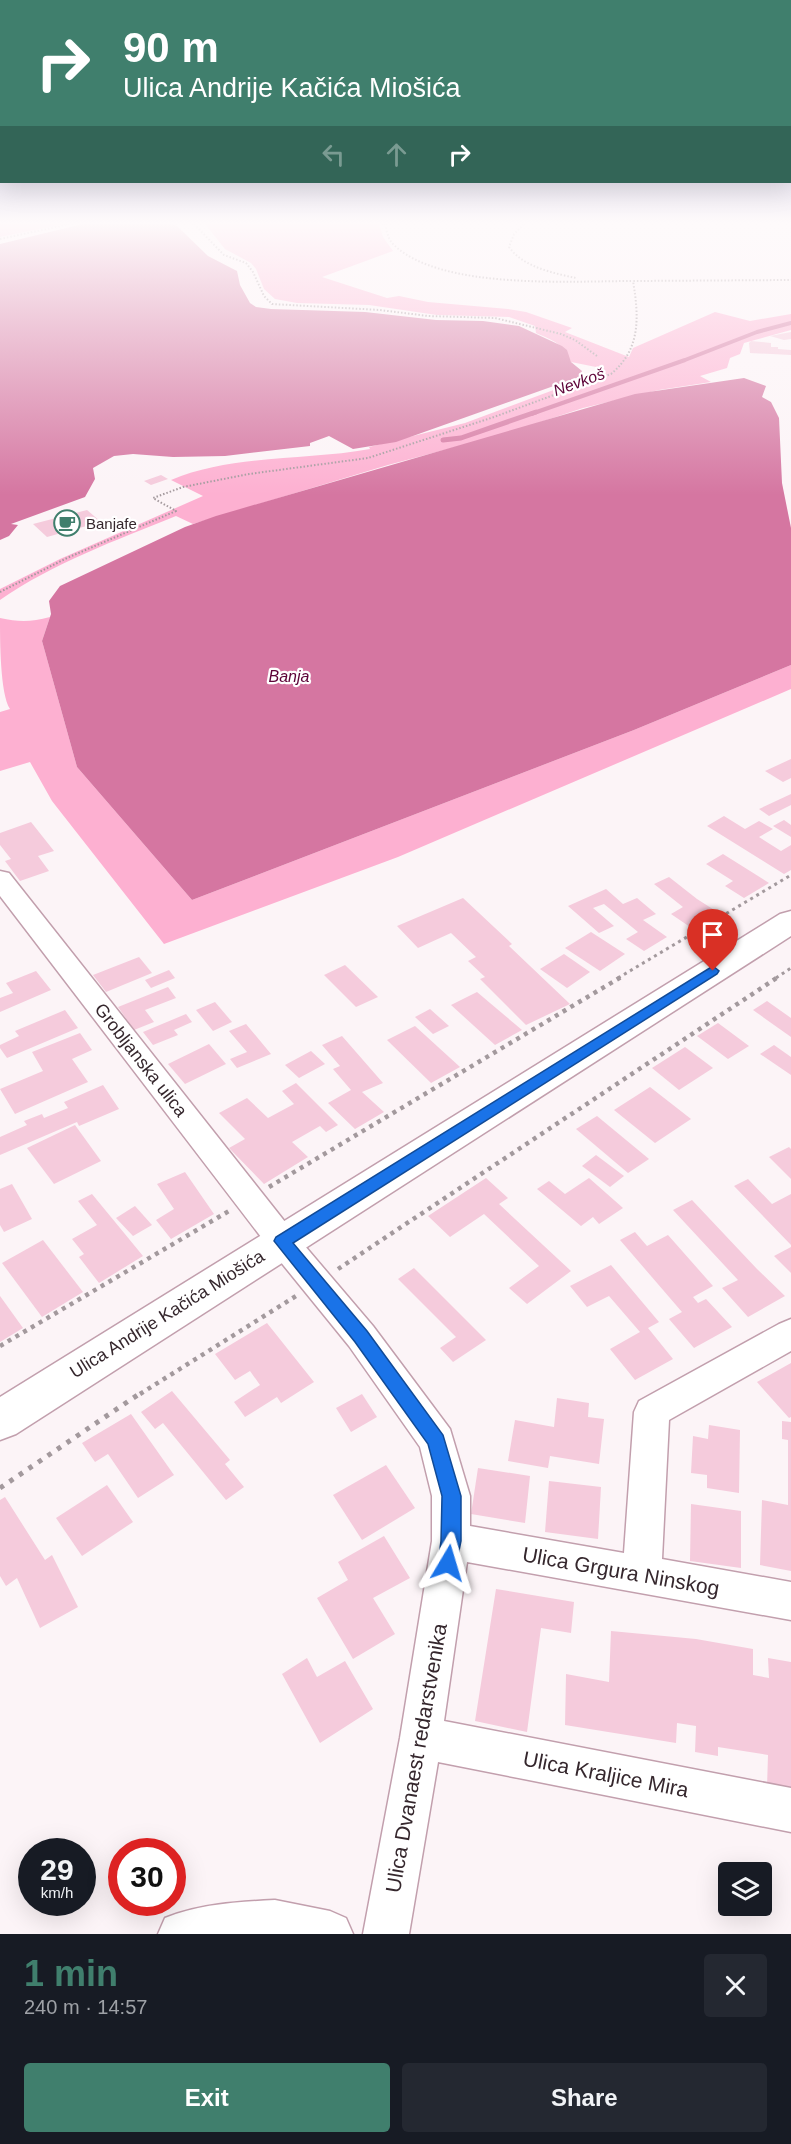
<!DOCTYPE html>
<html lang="en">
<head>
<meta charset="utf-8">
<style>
	:root { --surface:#171b24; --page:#242831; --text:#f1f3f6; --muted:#9ea1a6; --accent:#407f6d }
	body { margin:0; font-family:Arial,sans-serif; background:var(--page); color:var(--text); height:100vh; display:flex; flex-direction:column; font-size:22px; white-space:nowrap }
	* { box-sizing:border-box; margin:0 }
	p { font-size:20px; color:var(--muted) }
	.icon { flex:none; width:33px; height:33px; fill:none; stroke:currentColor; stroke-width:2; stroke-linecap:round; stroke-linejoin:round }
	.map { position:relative; height:1934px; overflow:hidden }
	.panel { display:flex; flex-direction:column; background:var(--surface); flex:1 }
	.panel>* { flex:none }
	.guide { position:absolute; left:0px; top:0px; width:792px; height:183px; box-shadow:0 6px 24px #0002; background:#407f6d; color:#fff; overflow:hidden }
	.fabs { position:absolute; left:718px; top:1862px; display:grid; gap:12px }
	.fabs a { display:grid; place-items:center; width:54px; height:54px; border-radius:6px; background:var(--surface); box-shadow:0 6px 24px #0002; font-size:30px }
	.speed { position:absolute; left:18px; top:1838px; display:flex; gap:12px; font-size:30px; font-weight:700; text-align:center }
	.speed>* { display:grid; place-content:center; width:78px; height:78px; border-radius:50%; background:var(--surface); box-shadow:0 6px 24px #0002; line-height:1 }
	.speed small { font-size:15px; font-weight:400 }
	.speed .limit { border:9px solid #d22; background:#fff; color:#111 }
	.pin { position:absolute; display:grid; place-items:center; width:51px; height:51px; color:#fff; margin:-62px -26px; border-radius:50% 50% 50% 0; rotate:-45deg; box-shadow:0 0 6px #0007 }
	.pin .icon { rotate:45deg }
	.me { position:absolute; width:66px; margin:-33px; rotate:7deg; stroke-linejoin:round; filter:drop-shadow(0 0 4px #0008) }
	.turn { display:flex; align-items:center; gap:21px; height:126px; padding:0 24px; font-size:27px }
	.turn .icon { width:78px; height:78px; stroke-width:2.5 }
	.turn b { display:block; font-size:42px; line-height:51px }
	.lanes { display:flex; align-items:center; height:57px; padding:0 24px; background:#0003; justify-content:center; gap:30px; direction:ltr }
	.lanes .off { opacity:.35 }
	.round { display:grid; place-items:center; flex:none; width:63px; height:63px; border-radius:6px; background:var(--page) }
	.head { display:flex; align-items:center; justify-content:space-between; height:102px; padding:0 24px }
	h1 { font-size:36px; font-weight:700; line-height:45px; color:var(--accent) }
	.cta { display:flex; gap:12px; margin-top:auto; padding:12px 24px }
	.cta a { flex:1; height:69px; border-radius:6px; background:var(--accent); color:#fff; font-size:24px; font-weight:700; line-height:69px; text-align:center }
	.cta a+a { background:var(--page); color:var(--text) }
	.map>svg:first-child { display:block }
</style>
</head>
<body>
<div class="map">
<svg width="791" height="1934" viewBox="0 0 791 1934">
	<rect width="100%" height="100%" fill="#fcf4f7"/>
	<g fill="#fdb0d1">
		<path d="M 0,224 L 64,224 L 0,237 Z"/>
		<path d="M 205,224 L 379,224 L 383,237 L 393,251 L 322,277 L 387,298 L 399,296 L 428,302 L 508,309 L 526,312 L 572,328 L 565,332 L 629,357 L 633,348 L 715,312 L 750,321 L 791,314 L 791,330 L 744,343 L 740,354 L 730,358 L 727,368 L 700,376 L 711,382 L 659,390 L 583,408 L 504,434 L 388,465 L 193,524 L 176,516 C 117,540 53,563 0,600 L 0,589 L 60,559 L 203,496 L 171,480 C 232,454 304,461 370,449 L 369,447 L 465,423 L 599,373 L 596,367 L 571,362 C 563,343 554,341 536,333 L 535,326 L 509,317 L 437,315 L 369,305 L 297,303 L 275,299 L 264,289 L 256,269 L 251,263 L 225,249 Z"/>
		<path d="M 50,617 L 42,641 L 77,767 L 192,900 L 634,730 L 791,665 L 791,689 L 398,857 L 164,944 L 52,801 L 30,762 L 0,771 L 0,712 L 10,709 C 0,694 0,639 0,618 C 19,622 31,622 50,617 Z"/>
	</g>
	<g fill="#d576a1">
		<path d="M 83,224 L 173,224 L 177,226 L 208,256 L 237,271 L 240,285 L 250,303 L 256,307 L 271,309 L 365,312 L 436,320 L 483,321 L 519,326 L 562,346 L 567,350 L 571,362 L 582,371 L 579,377 L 396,442 L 353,449 L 329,436 L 310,443 L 310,446 L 225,456 L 173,457 L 133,454 L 114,456 L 93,468 L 95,479 L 85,497 L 11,524 L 18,525 L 9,536 L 0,540 L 0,244 Z"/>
		<path d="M 744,378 L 766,386 L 762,397 L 771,402 L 779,418 L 782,483 L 791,528 L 791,665 L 634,730 L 192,900 L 77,767 L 42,641 L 51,614 L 49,601 L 60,586 L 185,527 L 216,516 L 635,394 Z"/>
	</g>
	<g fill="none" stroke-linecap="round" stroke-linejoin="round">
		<path stroke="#d576a1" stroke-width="4" d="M 531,414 L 685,360 L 757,332 L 791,323"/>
		<path stroke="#d576a1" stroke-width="5" d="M 443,440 L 461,438 L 536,412"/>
	</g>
	<g fill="#f5cbdc">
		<path d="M 791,332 L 791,339 L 784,340 L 770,336 Z"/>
		<path d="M 751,341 L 771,343 L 771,347 L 778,347 L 778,349 L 791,350 L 791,355 L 750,353 L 749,343 Z"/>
		<path d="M 161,475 L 168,479 L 151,485 L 144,481 Z"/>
		<path d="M 87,510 L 101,522 L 47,537 L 33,524 Z"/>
		<path d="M 791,759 L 791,778 L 783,782 L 765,771 Z"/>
		<path d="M 791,794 L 791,805 L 769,816 L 759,809 Z"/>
		<path d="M 724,816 L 745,829 L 759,821 L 773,829 L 759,837 L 781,851 L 791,845 L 791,870 L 784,874 L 707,826 Z"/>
		<path d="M 784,820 L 791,825 L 791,837 L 773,826 Z"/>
		<path d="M 31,822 L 54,851 L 38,856 L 49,871 L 20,881 L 5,861 L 11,859 L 0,845 L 0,833 Z"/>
		<path d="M 723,854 L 769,883 L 744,898 L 725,886 L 733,881 L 706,864 Z"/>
		<path d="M 669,877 L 697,899 L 719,913 L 693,929 L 671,914 L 683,907 L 654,884 Z"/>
		<path d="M 606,889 L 623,904 L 637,898 L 656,914 L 643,920 L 667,937 L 644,951 L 626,939 L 638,932 L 604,904 L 593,908 L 614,926 L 599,933 L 568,906 Z"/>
		<path d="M 463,898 L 512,944 L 509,946 L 570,1004 L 526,1025 L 480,979 L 485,977 L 468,961 L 476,957 L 451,933 L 418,948 L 397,926 Z"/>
		<path d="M 591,932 L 625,954 L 600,971 L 565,948 Z"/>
		<path d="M 564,954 L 590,972 L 567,988 L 540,969 Z"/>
		<path d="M 139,957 L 152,973 L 106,992 L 93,975 Z"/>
		<path d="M 345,965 L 378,997 L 356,1007 L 324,975 Z"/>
		<path d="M 169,970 L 175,978 L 151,988 L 145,980 Z"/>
		<path d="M 36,971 L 51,990 L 0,1012 L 0,998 L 13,993 L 6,983 Z"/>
		<path d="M 168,987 L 176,998 L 145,1010 L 154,1022 L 134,1030 L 118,1007 Z"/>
		<path d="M 477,992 L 522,1030 L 495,1045 L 451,1005 Z"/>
		<path d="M 767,1001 L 791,1018 L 791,1037 L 753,1010 Z"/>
		<path d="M 215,1002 L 232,1022 L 213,1031 L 196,1010 Z"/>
		<path d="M 430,1009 L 449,1026 L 433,1034 L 415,1017 Z"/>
		<path d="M 65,1010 L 78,1028 L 7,1058 L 0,1048 L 0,1045 L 19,1036 L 15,1031 Z"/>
		<path d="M 186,1014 L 192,1022 L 174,1030 L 178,1035 L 153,1045 L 143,1032 Z"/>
		<path d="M 718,1023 L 749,1046 L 728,1059 L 697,1036 Z"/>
		<path d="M 246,1024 L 271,1054 L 237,1068 L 230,1059 L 247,1052 L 229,1031 Z"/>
		<path d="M 415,1026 L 460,1067 L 431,1083 L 387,1040 Z"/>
		<path d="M 80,1033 L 92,1050 L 72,1059 L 88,1082 L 15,1114 L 0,1089 L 43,1071 L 32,1052 Z"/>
		<path d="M 342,1036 L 383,1083 L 362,1092 L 384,1112 L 355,1129 L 328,1103 L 351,1090 L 333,1069 L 340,1066 L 322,1045 Z"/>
		<path d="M 209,1044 L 226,1064 L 185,1084 L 168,1064 Z"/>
		<path d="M 774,1045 L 791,1057 L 791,1075 L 760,1054 Z"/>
		<path d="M 685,1047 L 713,1068 L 679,1090 L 652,1068 Z"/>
		<path d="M 311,1051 L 325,1064 L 299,1078 L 285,1065 Z"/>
		<path d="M 296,1083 L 338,1125 L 326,1132 L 320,1126 L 292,1142 L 308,1157 L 264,1184 L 229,1148 L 245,1139 L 219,1113 L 247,1098 L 268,1118 L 294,1104 L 282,1091 Z"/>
		<path d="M 103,1085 L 119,1109 L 79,1126 L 77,1122 L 0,1155 L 0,1137 L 27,1125 L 24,1121 L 42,1114 L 44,1118 L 68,1108 L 64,1102 Z"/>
		<path d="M 650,1087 L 691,1119 L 655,1143 L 614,1110 Z"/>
		<path d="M 597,1116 L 649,1159 L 628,1173 L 576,1129 Z"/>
		<path d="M 75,1125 L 101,1161 L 54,1184 L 27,1148 Z"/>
		<path d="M 789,1147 L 791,1149 L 791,1179 L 769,1157 Z"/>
		<path d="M 596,1155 L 624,1176 L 610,1187 L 582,1166 Z"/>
		<path d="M 185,1172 L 214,1214 L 171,1239 L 156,1220 L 174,1209 L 157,1184 Z"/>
		<path d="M 486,1178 L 508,1198 L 499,1204 L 571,1271 L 527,1304 L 509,1288 L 539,1266 L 484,1214 L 450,1237 L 428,1216 Z"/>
		<path d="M 589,1178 L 623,1208 L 599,1224 L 593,1217 L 581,1226 L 537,1189 L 549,1181 L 565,1194 Z"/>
		<path d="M 748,1179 L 772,1204 L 791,1194 L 791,1245 L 734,1186 Z"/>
		<path d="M 12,1184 L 32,1219 L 4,1232 L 0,1225 L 0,1189 Z"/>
		<path d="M 92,1194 L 143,1256 L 99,1283 L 79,1257 L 84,1254 L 72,1239 L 97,1225 L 78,1201 Z"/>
		<path d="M 692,1200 L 757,1269 L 785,1296 L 748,1317 L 722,1288 L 738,1280 L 673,1210 Z"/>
		<path d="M 135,1206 L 152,1225 L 133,1236 L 116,1218 Z"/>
		<path d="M 635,1232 L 647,1246 L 668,1235 L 713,1286 L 693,1297 L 698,1303 L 706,1299 L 732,1327 L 694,1348 L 669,1319 L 682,1312 L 620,1240 Z"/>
		<path d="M 43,1240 L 83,1292 L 42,1317 L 2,1263 Z"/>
		<path d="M 791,1247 L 791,1273 L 774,1256 Z"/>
		<path d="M 611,1265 L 659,1322 L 648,1328 L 673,1359 L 635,1380 L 610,1349 L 640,1332 L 609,1296 L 587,1307 L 570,1286 Z"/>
		<path d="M 414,1268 L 486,1340 L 453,1362 L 440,1348 L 456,1337 L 398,1279 Z"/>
		<path d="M 0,1296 L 23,1328 L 0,1342 Z"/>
		<path d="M 267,1323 L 314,1382 L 281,1403 L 277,1397 L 245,1417 L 234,1402 L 260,1385 L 250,1371 L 235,1380 L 215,1354 Z"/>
		<path d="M 791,1363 L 791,1417 L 789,1418 L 757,1382 Z"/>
		<path d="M 172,1391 L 230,1460 L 225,1464 L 244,1487 L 226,1500 L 163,1423 L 155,1429 L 141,1412 Z"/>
		<path d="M 362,1394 L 377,1417 L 351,1432 L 336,1408 Z"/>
		<path d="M 557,1398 L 589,1403 L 588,1417 L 604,1419 L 599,1464 L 550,1456 L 548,1468 L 508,1461 L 515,1420 L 554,1427 Z"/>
		<path d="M 131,1414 L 174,1475 L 138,1498 L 108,1454 L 95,1462 L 82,1443 Z"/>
		<path d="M 782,1421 L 791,1422 L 791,1571 L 760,1565 L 762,1500 L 788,1505 L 788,1440 L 782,1439 Z"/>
		<path d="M 709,1425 L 740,1430 L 739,1493 L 707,1488 L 707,1475 L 691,1473 L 693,1436 L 708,1439 Z"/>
		<path d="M 386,1465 L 415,1508 L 362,1540 L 333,1495 Z"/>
		<path d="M 478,1468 L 530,1476 L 525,1523 L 471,1514 Z"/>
		<path d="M 549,1481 L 601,1487 L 598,1539 L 545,1532 Z"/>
		<path d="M 107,1485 L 133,1522 L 82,1556 L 56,1518 Z"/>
		<path d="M 5,1497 L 45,1560 L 52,1555 L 78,1607 L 40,1628 L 17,1578 L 6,1586 L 0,1576 L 0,1500 Z"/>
		<path d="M 691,1504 L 741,1511 L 741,1568 L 690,1561 Z"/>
		<path d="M 384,1536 L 410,1578 L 373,1598 L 395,1634 L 353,1659 L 317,1598 L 348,1580 L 338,1562 Z"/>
		<path d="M 496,1589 L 574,1602 L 571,1633 L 541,1628 L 527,1732 L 475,1721 Z"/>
		<path d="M 611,1631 L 696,1639 L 753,1649 L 753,1675 L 769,1678 L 768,1658 L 791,1662 L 791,1792 L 767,1787 L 768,1755 L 718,1747 L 718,1756 L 695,1752 L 696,1726 L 677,1723 L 676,1743 L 565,1725 L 566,1674 L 609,1682 Z"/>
		<path d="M 307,1658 L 317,1677 L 345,1661 L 373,1709 L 320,1743 L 282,1674 Z"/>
	</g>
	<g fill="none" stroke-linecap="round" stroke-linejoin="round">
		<g stroke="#c29fad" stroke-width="3">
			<g id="minor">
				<path d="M 0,871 L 9,873 L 293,1232 L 373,1326 L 450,1429 L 470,1496 L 470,1526 L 624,1553 L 634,1412 L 639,1401 L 779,1324 L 791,1319 L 791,1351 L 669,1420 L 662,1559 L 791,1582 L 791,1620 L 467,1562 L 444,1721 L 791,1788 L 791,1832 L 438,1762 L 409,1934 L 363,1934 L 400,1738 L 432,1541 L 432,1496 L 420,1447 L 349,1346 L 271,1250 L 0,896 Z"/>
				<path d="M 275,1900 L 330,1911 L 346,1918 L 353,1934 L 158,1934 L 165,1918 C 199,1904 238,1902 275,1900 Z"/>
			</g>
		</g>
		<g stroke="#c29fad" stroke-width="3">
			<path id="major" d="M 791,911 L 791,936 L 16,1434 L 0,1440 L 0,1397 L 780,914 Z"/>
		</g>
		<g stroke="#a3999d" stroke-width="2" stroke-dasharray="1.5 2" stroke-linecap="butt">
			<path d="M 194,224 L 224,255 L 246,263 L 253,272 L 264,296 L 272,304 L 380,310 L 428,316 L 495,318 L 561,334 L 575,340 L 597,356"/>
			<path d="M 385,224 C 387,231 388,240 394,245 C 441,290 570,281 633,281"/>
			<path d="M 524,224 L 514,234 L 509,247 C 523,267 553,273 576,278"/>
			<path d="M 0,239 L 70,224"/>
			<path d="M 0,592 L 67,558 L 176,511 L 153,498 L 183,487 L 249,474 L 368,458 L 494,417 L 611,374 C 641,349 639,317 633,281 L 791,280"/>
		</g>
		<g stroke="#a3999d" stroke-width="3" stroke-dasharray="3 4" stroke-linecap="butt">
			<path d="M 618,978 L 791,875"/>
			<path d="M 776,978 L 791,968"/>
		</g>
		<g stroke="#a3999d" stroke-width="4.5" stroke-dasharray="4 5" stroke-linecap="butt">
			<path d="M 269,1187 L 621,977"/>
			<path d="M 338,1269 L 778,977"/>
			<path d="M 0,1346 L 229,1211"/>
			<path d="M 140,1394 L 296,1296"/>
		</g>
		<path stroke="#a3999d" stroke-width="5" stroke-dasharray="4.5 7" stroke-linecap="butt" d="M 0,1488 L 142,1392"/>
		<use href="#minor" fill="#fff" fill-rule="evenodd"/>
		<use href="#major" fill="#fff" fill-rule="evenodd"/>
	</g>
	<linearGradient id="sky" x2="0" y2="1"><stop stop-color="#a09bcc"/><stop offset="0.45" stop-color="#fefafb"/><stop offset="1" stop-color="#fefafb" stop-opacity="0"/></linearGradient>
	<rect width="791" height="495" fill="url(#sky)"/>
	<path fill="#1a73e8" stroke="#114b97" stroke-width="1.5" d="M 713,966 L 719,971 L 717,974 L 293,1243 L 367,1331 L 443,1435 L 461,1496 L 461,1541 L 455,1570 L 448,1573 L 441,1570 L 438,1563 L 441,1541 L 442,1496 L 428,1444 L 355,1342 L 274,1241 L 276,1237 Z"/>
	<defs>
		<g id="cafe-ring" transform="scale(1.35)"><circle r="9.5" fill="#fff" stroke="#407f6d" stroke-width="1.5"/><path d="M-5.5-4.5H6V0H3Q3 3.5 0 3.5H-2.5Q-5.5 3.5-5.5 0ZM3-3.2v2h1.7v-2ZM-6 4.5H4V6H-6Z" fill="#407f6d"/></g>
	</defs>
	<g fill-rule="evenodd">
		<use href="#cafe-ring" x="67" y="523"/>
	</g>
	<g text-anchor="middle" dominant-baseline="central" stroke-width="4.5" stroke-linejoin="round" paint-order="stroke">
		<g font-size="15" fill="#35272d" stroke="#fff" text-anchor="start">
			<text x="86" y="523">Banjafe</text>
		</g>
		<g font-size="16" font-style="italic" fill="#5d0338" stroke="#fff">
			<text transform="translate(579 382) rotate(-20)">Nevkoš</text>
			<text x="289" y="676">Banja</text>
		</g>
		<g font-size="18" fill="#35272d" stroke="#fff">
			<text transform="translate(141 1060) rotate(52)">Grobljanska ulica</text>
			<text transform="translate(167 1314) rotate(-32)">Ulica Andrije Kačića Miošića</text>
		</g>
		<g font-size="21" fill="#35272d" stroke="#fff">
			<text transform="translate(621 1571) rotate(10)">Ulica Grgura Ninskog</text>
			<text transform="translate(416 1758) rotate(-80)">Ulica Dvanaest redarstvenika</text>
			<text transform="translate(606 1774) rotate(11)">Ulica Kraljice Mira</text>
		</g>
	</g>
</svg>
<div class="fabs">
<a><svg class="icon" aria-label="layers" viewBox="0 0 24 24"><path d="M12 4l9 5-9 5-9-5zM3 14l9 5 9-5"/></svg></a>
</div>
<div class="speed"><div>29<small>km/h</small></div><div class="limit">30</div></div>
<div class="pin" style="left:713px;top:971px;background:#d93025"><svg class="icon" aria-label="arrive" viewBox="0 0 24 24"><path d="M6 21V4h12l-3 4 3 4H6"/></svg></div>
<svg class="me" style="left:448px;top:1563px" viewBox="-20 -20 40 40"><path d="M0-17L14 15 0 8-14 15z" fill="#1a73e8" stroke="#fff" stroke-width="4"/></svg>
<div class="guide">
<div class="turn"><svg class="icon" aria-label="right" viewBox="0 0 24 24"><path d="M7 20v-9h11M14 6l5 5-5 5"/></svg><div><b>90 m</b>Ulica Andrije Kačića Miošića</div></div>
<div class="lanes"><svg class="icon off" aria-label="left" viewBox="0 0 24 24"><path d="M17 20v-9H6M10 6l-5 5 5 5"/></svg><svg class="icon off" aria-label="ahead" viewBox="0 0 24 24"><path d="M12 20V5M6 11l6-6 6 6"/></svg><svg class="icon" aria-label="right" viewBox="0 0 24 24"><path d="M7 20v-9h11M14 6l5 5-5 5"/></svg></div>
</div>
</div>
<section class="panel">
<div class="head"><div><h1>1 min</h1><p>240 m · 14:57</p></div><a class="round"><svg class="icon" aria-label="close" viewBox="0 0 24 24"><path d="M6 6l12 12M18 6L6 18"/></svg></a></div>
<div class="cta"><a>Exit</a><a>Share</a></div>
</section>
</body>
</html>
